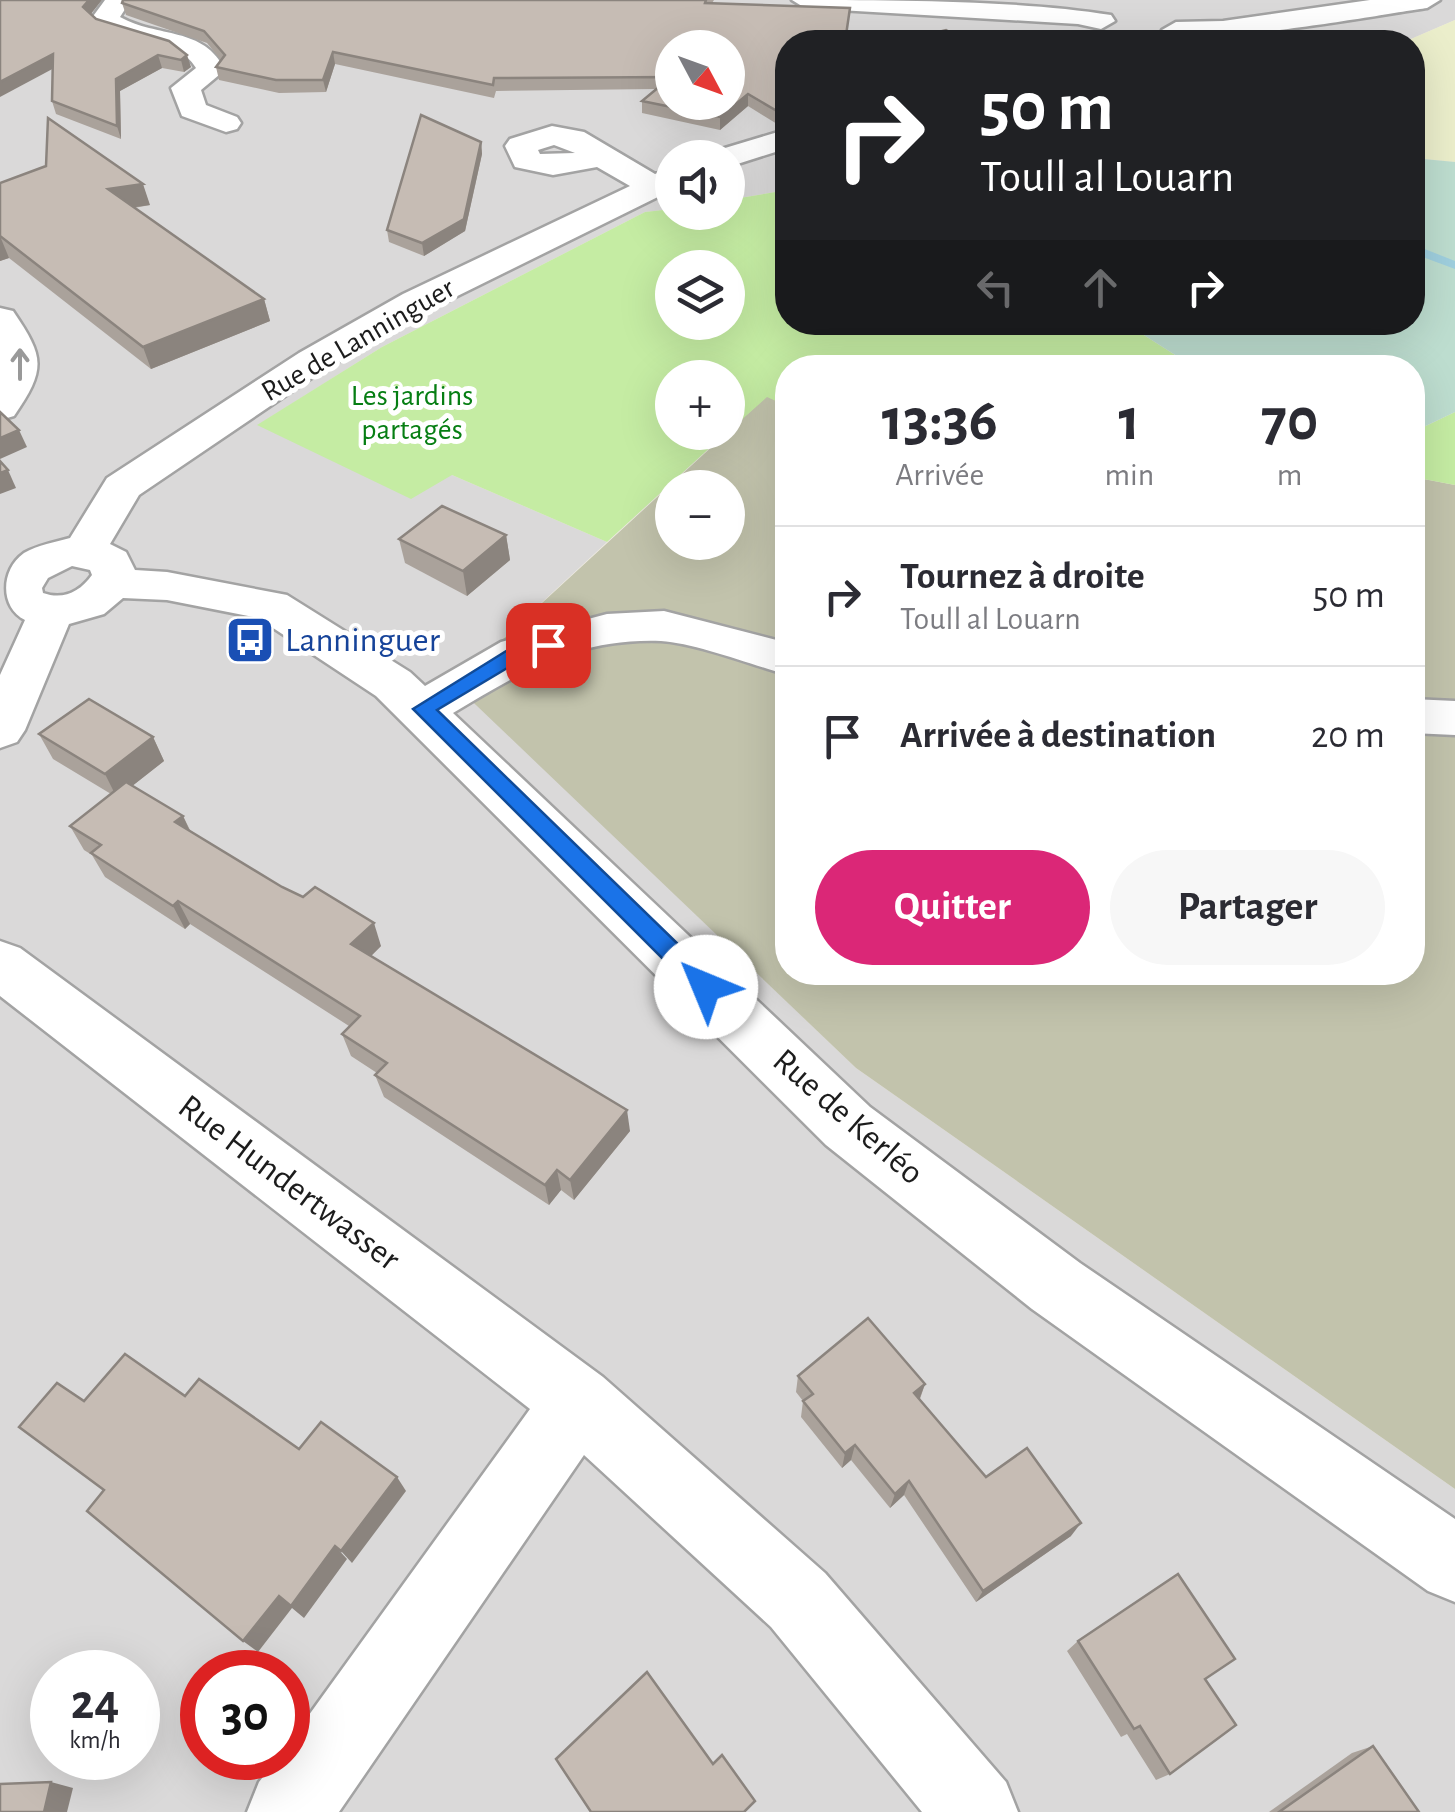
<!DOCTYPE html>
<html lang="fr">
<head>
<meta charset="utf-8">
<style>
	:root { --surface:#fff; --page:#f7f7f7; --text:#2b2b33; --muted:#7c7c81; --line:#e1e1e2; --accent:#db2777 }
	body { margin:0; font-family:"Alegreya Sans",sans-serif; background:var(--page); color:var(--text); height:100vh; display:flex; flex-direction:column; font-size:38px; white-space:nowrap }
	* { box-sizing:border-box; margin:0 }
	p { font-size:32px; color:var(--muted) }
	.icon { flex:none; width:55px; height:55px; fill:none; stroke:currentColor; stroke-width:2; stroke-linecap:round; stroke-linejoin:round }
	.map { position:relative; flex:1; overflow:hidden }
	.sheet { position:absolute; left:775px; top:355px; width:650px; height:630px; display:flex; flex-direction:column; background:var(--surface); border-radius:40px; box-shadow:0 10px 40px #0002 }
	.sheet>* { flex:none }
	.banner { position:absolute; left:775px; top:30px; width:650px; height:305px; border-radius:40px; box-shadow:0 10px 40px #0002; background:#202124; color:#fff; overflow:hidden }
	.needle { width:65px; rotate:131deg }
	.fabs { position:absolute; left:655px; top:30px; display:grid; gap:20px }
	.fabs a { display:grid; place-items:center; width:90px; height:90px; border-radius:50%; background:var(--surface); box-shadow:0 10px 40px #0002; font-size:50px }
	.speed { position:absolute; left:30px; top:1650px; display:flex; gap:20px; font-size:50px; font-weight:700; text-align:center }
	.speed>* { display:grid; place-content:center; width:130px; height:130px; border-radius:50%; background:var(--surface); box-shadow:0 10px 40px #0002; line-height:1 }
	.speed small { font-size:25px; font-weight:400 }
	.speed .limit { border:15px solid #d22; background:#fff; color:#111 }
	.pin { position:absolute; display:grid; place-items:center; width:85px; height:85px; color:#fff; margin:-42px; border-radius:20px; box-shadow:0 5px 15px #0006 }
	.me { position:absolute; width:110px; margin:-55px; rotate:315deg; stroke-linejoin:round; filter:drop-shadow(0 0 8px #0008) }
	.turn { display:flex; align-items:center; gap:35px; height:210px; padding:0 40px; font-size:45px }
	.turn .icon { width:130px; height:130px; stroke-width:2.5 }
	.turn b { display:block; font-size:70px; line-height:85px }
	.lanes { display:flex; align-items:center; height:95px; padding:0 40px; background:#0003; justify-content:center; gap:50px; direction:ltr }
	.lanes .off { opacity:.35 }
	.eta { display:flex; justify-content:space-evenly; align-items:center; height:170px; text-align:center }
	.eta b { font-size:60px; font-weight:700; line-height:70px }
	.action { display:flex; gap:20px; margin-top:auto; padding:20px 40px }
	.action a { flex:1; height:115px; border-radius:60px; background:var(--accent); color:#fff; font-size:40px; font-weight:700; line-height:115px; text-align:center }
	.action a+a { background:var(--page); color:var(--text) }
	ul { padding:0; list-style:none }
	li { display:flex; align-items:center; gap:30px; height:140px; padding:0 40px; border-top:2px solid var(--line) }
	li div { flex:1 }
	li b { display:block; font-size:38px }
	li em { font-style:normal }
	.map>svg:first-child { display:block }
</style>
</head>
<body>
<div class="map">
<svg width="1455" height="1812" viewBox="0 0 1455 1812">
	<rect width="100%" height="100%" fill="#eeeae1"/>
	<path fill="#dad9d9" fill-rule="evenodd" d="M 0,0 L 1455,0 L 1455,20 L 1404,42 L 788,42 L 787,190 L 728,200 L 728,158 L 672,158 L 672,209 L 645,212 L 382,347 L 258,425 L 452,475 L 607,542 L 455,683 L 856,1068 L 1455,1489 L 1455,1812 L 0,1812 ZM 672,48 L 728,48 L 728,102 L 672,102 ZM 52,1672 L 138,1672 L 138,1758 L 52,1758 ZM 202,1672 L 288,1672 L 288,1758 L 202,1758 Z"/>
	<path fill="#c2c3ac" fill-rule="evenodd" d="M 767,396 L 788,406 L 788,972 L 1412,972 L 1413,477 L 1455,485 L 1455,1489 L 856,1068 L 454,684 ZM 672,488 L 728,488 L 728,542 L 672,542 Z"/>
	<path fill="#ebeecb" d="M 1455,20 L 1455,162 L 1413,158 L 1412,42 L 1404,42 Z"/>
	<g fill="#c5eca3" fill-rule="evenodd">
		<path d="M 787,190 L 788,322 L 1125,323 L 1194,367 L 788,368 L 787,406 L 767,397 L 728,432 L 728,378 L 672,378 L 672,432 L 727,432 L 607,542 L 452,475 L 411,499 L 257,425 L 382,347 L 645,212 L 672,209 L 672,212 L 728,212 L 728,200 ZM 672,268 L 728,268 L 728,322 L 672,322 Z"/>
		<path d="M 1455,412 L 1455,485 L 1413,477 L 1413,432 Z"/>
	</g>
	<path fill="#bdddcf" d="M 1413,158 L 1455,162 L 1455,412 L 1413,432 L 1412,368 L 1194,367 L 1125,323 L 1412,322 Z"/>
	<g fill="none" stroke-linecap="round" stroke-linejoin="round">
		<path fill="#9fcfde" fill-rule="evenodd" d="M 1412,244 L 1455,261 L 1455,269 L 1412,253 Z"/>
		<g stroke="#a3a3a3" stroke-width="5">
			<g id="minor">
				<path d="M 105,0 L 131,0 L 120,17 C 157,38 204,26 225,70 L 201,90 L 206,105 L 237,117 L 241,123 L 237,129 L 226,132 L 182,116 L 171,88 L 196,68 C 175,32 117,50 91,19 Z"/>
				<path d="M 792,0 C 889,0 1017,0 1111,15 L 1115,21 L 1101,29 L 1078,24 L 805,8 Z"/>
				<path d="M 1370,0 L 1440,0 L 1427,8 C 1389,13 1179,52 1162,30 L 1176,22 L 1223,21 Z"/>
				<path d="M 552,126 L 584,132 L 655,174 L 672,168 L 672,190 L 429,310 L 325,369 L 139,495 L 110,544 L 126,552 L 135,570 L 167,572 L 287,595 L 410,672 L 425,686 L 501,642 L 607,614 L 664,611 L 788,643 L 788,675 C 752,665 695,643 661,641 C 576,638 522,672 453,713 L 870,1107 L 1080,1263 L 1455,1519 L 1455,1602 L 1428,1591 L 1032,1309 L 826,1145 L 376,696 L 258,618 L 167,600 L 123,598 L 104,614 L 69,624 L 25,730 L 17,742 L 0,748 L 0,675 L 25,620 C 0,608 0,570 24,553 C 38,545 55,542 70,538 L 107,478 L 299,353 L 403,294 L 630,186 L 597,167 L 553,175 L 515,167 L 505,146 L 510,139 ZM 554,145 L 575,153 L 540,154 L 538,150 ZM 72,566 L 90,570 L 92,575 C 80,592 63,600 43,593 L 42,588 L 48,578 Z"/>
				<path d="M 788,129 L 788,148 L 728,167 L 728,158 L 711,158 L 715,151 Z"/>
				<path d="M 0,308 L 13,311 C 45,358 46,369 14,416 L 0,420 Z"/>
				<path d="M 1412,699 L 1455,701 L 1455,735 L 1412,733 Z"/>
				<path d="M 0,941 L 20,948 L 603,1377 L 825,1573 L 1006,1782 L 1018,1812 L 922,1812 L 771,1627 L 584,1455 L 339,1812 L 247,1812 L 259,1782 L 278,1758 L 288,1758 L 288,1744 L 530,1409 L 0,996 Z"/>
			</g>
		</g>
		<use href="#minor" fill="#fff" fill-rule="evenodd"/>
	</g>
	<g fill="#aaa29b">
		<path d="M 714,0 L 712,3 L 850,8 L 782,127 L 748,106 L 720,130 L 642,113 L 642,101 L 655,89 L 496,91 L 494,98 L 335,64 L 326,92 L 279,93 L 219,80 L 216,67 L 221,60 L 207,43 L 126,15 L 122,3 Z"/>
		<path d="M 91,15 L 96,19 L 169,41 L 191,67 L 184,72 L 162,68 L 120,91 L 121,139 L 56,114 L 52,101 L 53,69 Z"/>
		<path d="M 481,142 L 482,154 L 465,231 L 424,256 L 389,242 L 387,230 Z"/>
		<path d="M 0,183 L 150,205 L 134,208 L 264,299 L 270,321 L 151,369 L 9,258 L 0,261 Z"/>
		<path d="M 506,535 L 510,560 L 467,596 L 405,563 L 399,539 Z"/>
		<path d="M 39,734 L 153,737 L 164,761 L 132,786 L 183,816 L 191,832 L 381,946 L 371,956 L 630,1131 L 574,1200 L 561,1190 L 549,1205 L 384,1097 L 375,1075 L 377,1073 L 351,1056 L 342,1034 L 349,1026 L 190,924 L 185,929 L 105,877 L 92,855 L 84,850 L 70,826 L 111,794 L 53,759 Z"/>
		<path d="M 798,1376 L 925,1384 L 920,1399 L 986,1477 L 1071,1536 L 976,1602 L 904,1495 L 890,1508 L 851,1460 L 842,1468 L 801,1417 L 803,1401 L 796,1392 Z"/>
		<path d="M 1078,1641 L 1205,1679 L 1170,1774 L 1156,1780 L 1127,1734 L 1121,1737 L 1067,1651 Z"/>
		<path d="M 1373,1746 L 1419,1812 L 1269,1812 L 1352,1753 Z"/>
	</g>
	<g fill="#8b847e">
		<path d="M 89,0 L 102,0 L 87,19 L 83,7 Z"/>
		<path d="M 333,52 L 335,64 L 326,92 L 323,80 Z"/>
		<path d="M 53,54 L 58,66 L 0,97 L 0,82 Z"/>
		<path d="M 158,55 L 162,68 L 120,91 L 121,139 L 117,126 L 116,79 Z"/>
		<path d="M 187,55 L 191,67 L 184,72 L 181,60 Z"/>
		<path d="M 748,94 L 748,106 L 720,130 L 720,117 Z"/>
		<path d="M 788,113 L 788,126 L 782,127 L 782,114 Z"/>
		<path d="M 481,142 L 482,154 L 465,231 L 424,256 L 422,243 Z"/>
		<path d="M 143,184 L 150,205 L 115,210 L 108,189 Z"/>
		<path d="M 0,236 L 9,258 L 0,261 Z"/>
		<path d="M 264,299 L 270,321 L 151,369 L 143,347 Z"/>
		<path d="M 19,430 L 27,447 L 0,459 L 0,438 Z"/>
		<path d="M 8,470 L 16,488 L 0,494 L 0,473 Z"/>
		<path d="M 506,535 L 510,560 L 467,596 L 463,571 Z"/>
		<path d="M 153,737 L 164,761 L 117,798 L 105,774 Z"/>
		<path d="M 183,816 L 194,840 L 175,822 Z"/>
		<path d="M 178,901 L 190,924 L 185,929 L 173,906 Z"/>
		<path d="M 374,923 L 381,946 L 360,967 L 351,944 Z"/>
		<path d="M 627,1110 L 630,1131 L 574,1200 L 570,1180 Z"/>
		<path d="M 557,1170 L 561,1190 L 549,1205 L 545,1185 Z"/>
		<path d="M 925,1384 L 919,1400 L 914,1393 Z"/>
		<path d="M 855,1445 L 851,1460 L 842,1468 L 845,1453 Z"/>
		<path d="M 397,1477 L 406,1491 L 352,1563 L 341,1551 Z"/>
		<path d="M 909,1481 L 904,1495 L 890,1508 L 895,1494 Z"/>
		<path d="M 1081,1523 L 1071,1536 L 976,1602 L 983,1591 Z"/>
		<path d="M 335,1546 L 347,1559 L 304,1618 L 292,1608 L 258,1652 L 243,1641 L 279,1596 Z"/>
		<path d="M 51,1782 L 73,1788 L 67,1812 L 44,1812 Z"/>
	</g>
	<g fill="#c6bcb4" stroke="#8b847e" stroke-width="2.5" fill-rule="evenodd">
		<path d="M 0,0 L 89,0 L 83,7 L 96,19 L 169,41 L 187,55 L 181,60 L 158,55 L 116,79 L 117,126 L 52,101 L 53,54 L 0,82 Z"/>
		<path d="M 123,0 L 706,0 L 705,3 L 850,8 L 845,42 L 788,42 L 788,113 L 782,114 L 748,94 L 720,117 L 642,101 L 671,77 L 494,78 L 493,85 L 333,52 L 323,80 L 276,80 L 216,67 L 225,55 L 204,31 L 122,3 ZM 672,48 L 728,48 L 728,102 L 672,102 Z"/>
		<path d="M 946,30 L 967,42 L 898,42 Z"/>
		<path d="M 421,115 L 481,142 L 464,219 L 422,243 L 387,230 Z"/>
		<path d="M 48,118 L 143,184 L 108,189 L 264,299 L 143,347 L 0,236 L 0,183 L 46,166 Z"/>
		<path d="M 0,412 L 19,430 L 0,438 Z"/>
		<path d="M 0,461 L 8,470 L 0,473 Z"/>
		<path d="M 442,506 L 506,535 L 463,571 L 399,539 Z"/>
		<path d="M 89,699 L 153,737 L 105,774 L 39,734 Z"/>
		<path d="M 126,782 L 183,816 L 175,822 L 282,887 L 303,897 L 315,887 L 374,923 L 351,944 L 627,1110 L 570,1180 L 557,1170 L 545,1185 L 375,1075 L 387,1063 L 342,1034 L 360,1016 L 178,901 L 173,906 L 91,853 L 101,845 L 70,826 Z"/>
		<path d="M 868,1318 L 925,1384 L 914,1393 L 986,1477 L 1027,1448 L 1081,1523 L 983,1591 L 909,1481 L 895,1494 L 855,1445 L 845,1453 L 803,1401 L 813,1394 L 798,1376 Z"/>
		<path d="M 125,1354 L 185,1396 L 199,1379 L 299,1449 L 321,1422 L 397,1477 L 341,1551 L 335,1546 L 291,1606 L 279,1596 L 243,1641 L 87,1511 L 104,1490 L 19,1427 L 57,1383 L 84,1401 Z"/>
		<path d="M 1178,1574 L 1235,1659 L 1205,1679 L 1236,1725 L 1170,1774 L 1140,1726 L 1134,1729 L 1078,1641 Z"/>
		<path d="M 647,1672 L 713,1764 L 722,1755 L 755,1801 L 744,1812 L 591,1812 L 556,1759 Z"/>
		<path d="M 1373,1746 L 1419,1812 L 1279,1812 Z"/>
		<path d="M 51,1782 L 44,1812 L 0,1812 L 0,1784 Z"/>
	</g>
	<defs><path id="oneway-shaft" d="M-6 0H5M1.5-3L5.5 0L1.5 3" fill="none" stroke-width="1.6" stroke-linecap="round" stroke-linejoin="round" transform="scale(2.5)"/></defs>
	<use stroke="#999" href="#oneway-shaft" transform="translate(20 364) rotate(-90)"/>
	<path fill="#1a73e8" stroke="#114b97" stroke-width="2.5" d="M 548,639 L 554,640 L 554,650 L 524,658 L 437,710 L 715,980 L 718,987 L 715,994 L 698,994 L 413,709 L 511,648 Z"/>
	<defs>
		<g id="bus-square" transform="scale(2.5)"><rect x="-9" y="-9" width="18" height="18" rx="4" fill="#1a4fb4" stroke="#fff"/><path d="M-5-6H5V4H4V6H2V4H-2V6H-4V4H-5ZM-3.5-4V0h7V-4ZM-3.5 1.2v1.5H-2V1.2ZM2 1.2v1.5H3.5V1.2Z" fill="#fff"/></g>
	</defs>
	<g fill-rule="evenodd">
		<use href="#bus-square" x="250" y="640"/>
	</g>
	<g text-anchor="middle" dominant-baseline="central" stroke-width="10" stroke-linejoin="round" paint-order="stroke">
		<g font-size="30" fill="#1c1c1c" stroke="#fff">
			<text transform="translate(358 340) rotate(-30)">Rue de Lanninguer</text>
		</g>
		<g font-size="30" fill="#067e13" stroke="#fff">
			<text x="412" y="396">Les jardins<tspan x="412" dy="34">partagés</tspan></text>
		</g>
		<g font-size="35" fill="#164399" stroke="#fff" text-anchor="start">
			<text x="285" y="640">Lanninguer</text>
		</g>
		<g font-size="35" fill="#1c1c1c" stroke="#fff">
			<text transform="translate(848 1117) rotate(41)">Rue de Kerléo</text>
			<text transform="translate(289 1183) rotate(37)">Rue Hundertwasser</text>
		</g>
	</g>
</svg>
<div class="fabs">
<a><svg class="needle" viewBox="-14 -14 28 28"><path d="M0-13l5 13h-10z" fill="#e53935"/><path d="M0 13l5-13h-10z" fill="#7c7c81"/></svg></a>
<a><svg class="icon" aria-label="sound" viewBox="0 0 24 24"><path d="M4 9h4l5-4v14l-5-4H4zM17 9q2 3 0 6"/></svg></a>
<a><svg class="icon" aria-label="layers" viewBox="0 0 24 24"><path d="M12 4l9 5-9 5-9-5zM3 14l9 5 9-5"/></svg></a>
<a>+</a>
<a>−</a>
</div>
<div class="speed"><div>24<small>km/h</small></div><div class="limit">30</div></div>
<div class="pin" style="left:548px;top:645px;background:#d93025"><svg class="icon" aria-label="arrive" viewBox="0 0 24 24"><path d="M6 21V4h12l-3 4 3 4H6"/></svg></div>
<svg class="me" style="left:706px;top:987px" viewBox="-20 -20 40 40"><circle r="19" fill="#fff"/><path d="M0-13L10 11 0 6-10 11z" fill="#1a73e8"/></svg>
<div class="banner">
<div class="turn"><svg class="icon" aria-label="right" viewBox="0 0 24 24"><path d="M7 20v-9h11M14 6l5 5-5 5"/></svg><div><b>50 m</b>Toull al Louarn</div></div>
<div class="lanes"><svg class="icon off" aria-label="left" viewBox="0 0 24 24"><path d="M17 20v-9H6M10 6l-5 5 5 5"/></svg><svg class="icon off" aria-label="ahead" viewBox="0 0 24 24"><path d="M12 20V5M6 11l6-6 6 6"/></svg><svg class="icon" aria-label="right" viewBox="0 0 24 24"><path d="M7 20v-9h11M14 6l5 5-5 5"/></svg></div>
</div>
<section class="sheet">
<div class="eta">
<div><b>13:36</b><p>Arrivée</p></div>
<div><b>1</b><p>min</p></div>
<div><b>70</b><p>m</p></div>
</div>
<ul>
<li><svg class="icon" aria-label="right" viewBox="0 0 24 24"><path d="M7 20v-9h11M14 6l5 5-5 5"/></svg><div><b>Tournez à droite</b><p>Toull al Louarn</p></div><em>50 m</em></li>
<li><svg class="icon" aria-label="arrive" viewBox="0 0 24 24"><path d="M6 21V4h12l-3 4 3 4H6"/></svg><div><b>Arrivée à destination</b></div><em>20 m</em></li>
</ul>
<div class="action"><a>Quitter</a><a>Partager</a></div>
</section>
</div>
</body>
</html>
